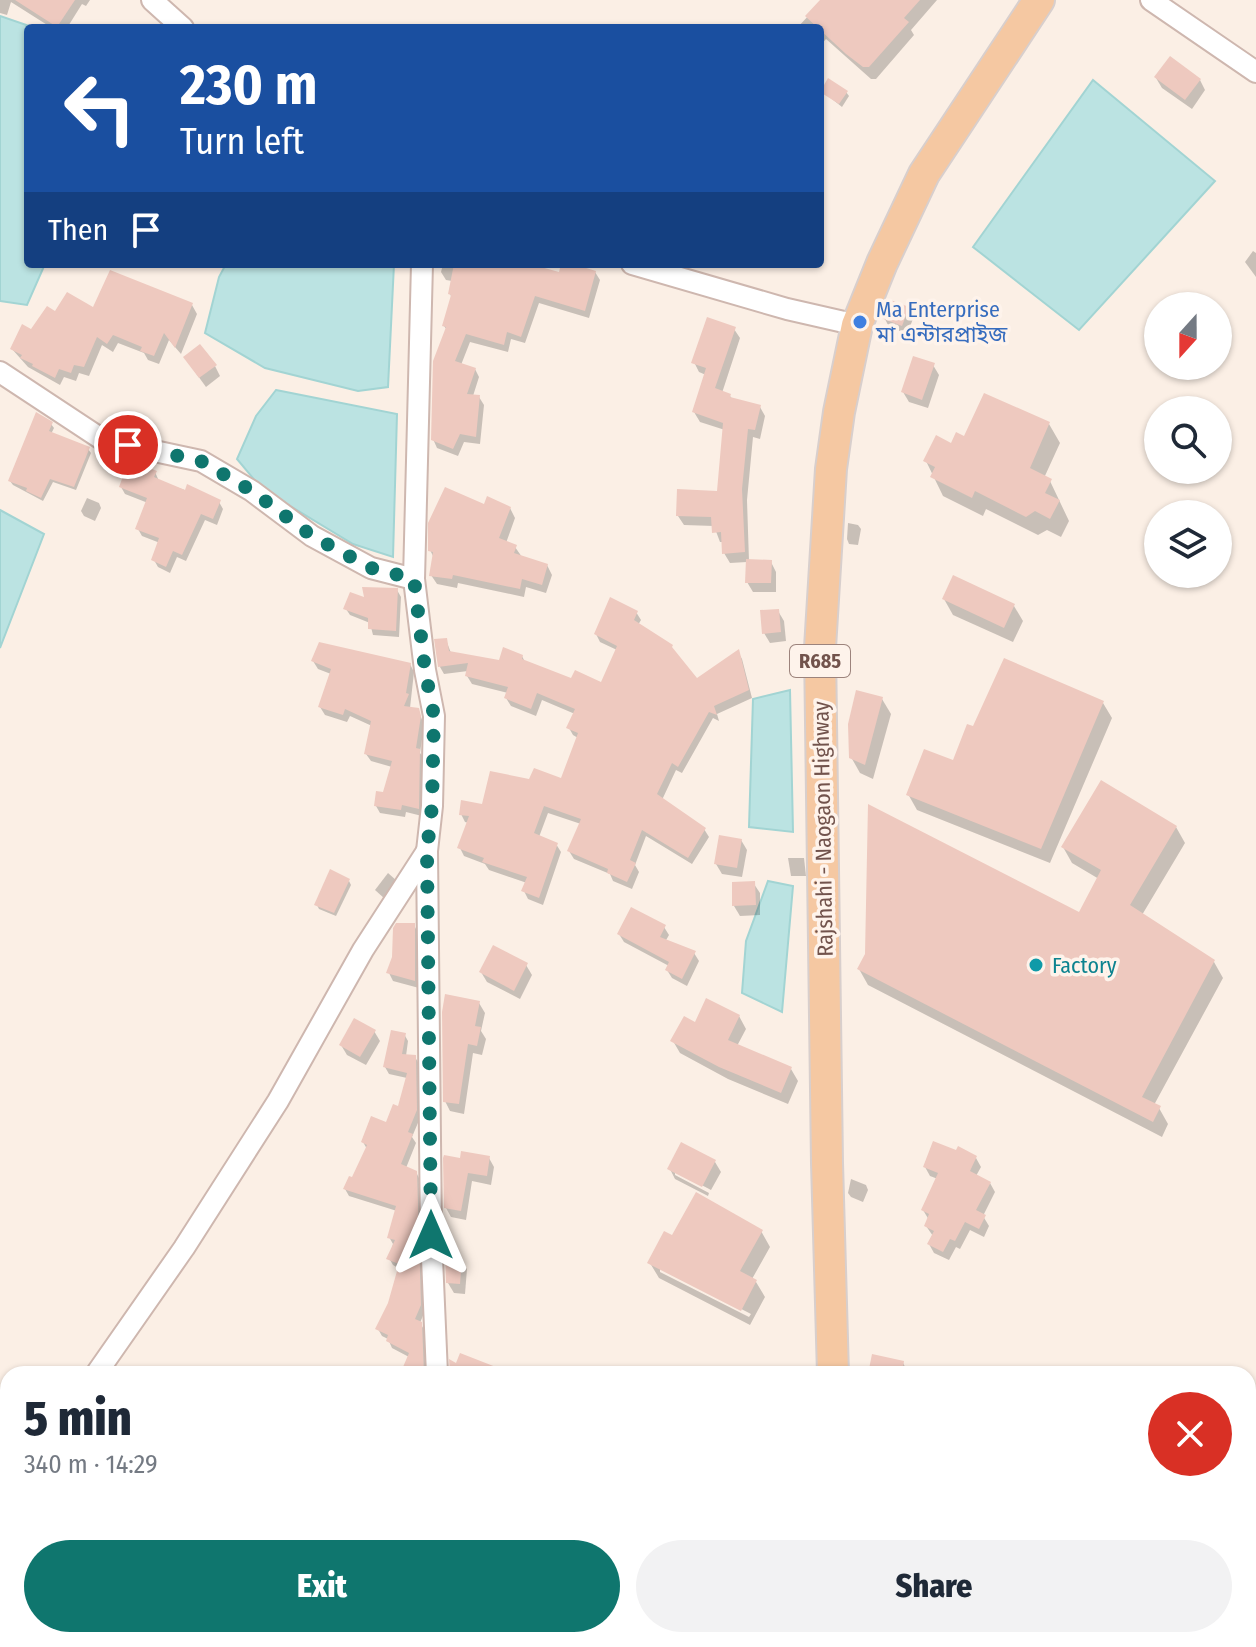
<!DOCTYPE html>
<html lang="en">
<head>
<meta charset="utf-8">
<style>
	:root { --surface:#fff; --page:#f2f2f3; --text:#1f2937; --muted:#747a83; --accent:#0f766e }
	body { margin:0; font-family:"Fira Sans Condensed","Noto Sans Bengali",sans-serif; background:var(--page); color:var(--text); height:100vh; display:flex; flex-direction:column; font-size:30px; white-space:nowrap }
	* { box-sizing:border-box; margin:0 }
	p { font-size:26px; color:var(--muted) }
	.icon { flex:none; width:44px; height:44px; fill:none; stroke:currentColor; stroke-width:2; stroke-linecap:round; stroke-linejoin:round }
	.map { position:relative; flex:1; overflow:hidden }
	.sheet { position:absolute; left:0px; top:1366px; width:1256px; height:282px; display:flex; flex-direction:column; background:var(--surface); border-radius:24px 24px 0 0; box-shadow:0 2px 6px #0004 }
	.sheet>* { flex:none }
	.hud { position:absolute; left:24px; top:24px; width:800px; height:244px; border-radius:8px; box-shadow:0 2px 6px #0004; background:#1a4fa0; color:#fff; overflow:hidden }
	.needle { width:52px; rotate:201deg }
	.tools { position:absolute; left:1144px; top:292px; display:grid; gap:16px }
	.tools a { display:grid; place-items:center; width:88px; height:88px; border-radius:50%; background:var(--surface); box-shadow:0 2px 6px #0004; font-size:40px }
	.pin { position:absolute; display:grid; place-items:center; width:68px; height:68px; color:#fff; margin:-34px; border:4px solid #fff; border-radius:50%; box-shadow:0 2px 8px #0007 }
	.me { position:absolute; width:88px; margin:-44px; rotate:0deg; stroke-linejoin:round; filter:drop-shadow(0 0 6px #0008) }
	.turn { display:flex; align-items:center; gap:28px; height:168px; padding:0 24px; font-size:36px }
	.turn .icon { width:104px; height:104px; stroke-width:2.5 }
	.turn b { display:block; font-size:56px; line-height:68px }
	.then { display:flex; align-items:center; height:76px; padding:0 24px; background:#0003; gap:16px; font-size:30px }
	.round { display:grid; place-items:center; flex:none; width:84px; height:84px; border-radius:42px; background:var(--page) }
	.summary { display:flex; align-items:center; justify-content:space-between; height:136px; padding:0 24px }
	h1 { font-size:48px; font-weight:800; line-height:60px }
	.cta { display:flex; gap:16px; margin-top:auto; padding:16px 24px }
	.cta a { flex:1; height:92px; border-radius:48px; background:var(--accent); color:#fff; font-size:32px; font-weight:800; line-height:92px; text-align:center }
	.cta a+a { background:var(--page); color:var(--text) }
	.map>svg:first-child { display:block }
</style>
</head>
<body>
<div class="map">
<svg width="1256" height="1647" viewBox="0 0 1256 1647">
	<rect width="100%" height="100%" fill="#fbefe5"/>
	<g fill="#bbe3e2" stroke="#a2d4d3" stroke-width="2">
		<path d="M 0,16 L 35,28 L 28,28 L 28,264 L 45,264 L 27,305 L 0,301 Z"/>
		<path d="M 1093,80 L 1215,181 L 1079,330 L 973,247 Z"/>
		<path d="M 226,264 L 394,264 L 388,387 L 358,391 L 265,368 L 205,333 L 219,277 Z"/>
		<path d="M 276,390 L 397,414 L 393,557 L 353,544 L 262,489 L 237,459 L 256,416 Z"/>
		<path d="M 0,510 L 44,534 L 0,648 Z"/>
		<path d="M 790,690 L 793,832 L 749,827 L 753,699 Z"/>
		<path d="M 768,881 L 793,886 L 782,1012 L 742,993 L 746,941 Z"/>
	</g>
	<g fill="#0003" fill-rule="evenodd">
		<path d="M 0,0 L 90,0 L 86,6 L 82,4 L 67,28 L 52,28 L 11,2 L 7,15 L 0,13 Z"/>
		<path d="M 823,0 L 937,0 L 911,30 L 914,35 L 876,79 L 871,79 L 826,39 L 820,46 L 820,28 L 797,28 Z"/>
		<path d="M 1156,78 L 1200,80 L 1205,90 L 1192,109 L 1162,88 Z"/>
		<path d="M 822,91 L 846,92 L 849,96 L 842,107 Z"/>
		<path d="M 1253,251 L 1256,253 L 1256,277 L 1245,262 Z"/>
		<path d="M 443,264 L 523,264 L 560,275 L 565,264 L 595,272 L 600,280 L 589,318 L 539,303 L 525,343 L 511,339 L 508,352 L 470,342 L 461,365 L 475,369 L 479,377 L 473,396 L 479,397 L 484,405 L 480,444 L 464,442 L 458,456 L 437,448 L 433,439 L 447,330 L 444,326 L 452,298 L 450,294 L 452,281 L 446,280 L 441,272 Z"/>
		<path d="M 192,305 L 197,314 L 181,354 L 169,340 L 159,364 L 148,360 L 144,353 L 118,343 L 113,352 L 102,345 L 89,376 L 79,373 L 76,381 L 64,377 L 60,385 L 28,367 L 12,349 L 56,314 Z"/>
		<path d="M 908,309 L 913,319 L 907,334 L 889,327 L 884,317 Z"/>
		<path d="M 734,329 L 740,338 L 722,393 L 730,396 L 733,400 L 760,407 L 765,416 L 760,439 L 753,437 L 747,500 L 749,561 L 771,562 L 776,572 L 776,592 L 753,592 L 747,582 L 747,562 L 730,563 L 724,553 L 724,542 L 720,542 L 714,526 L 684,525 L 678,516 L 718,493 L 725,430 L 700,422 L 694,412 L 706,375 L 699,372 L 694,362 Z"/>
		<path d="M 185,358 L 215,366 L 220,376 L 206,387 Z"/>
		<path d="M 933,365 L 939,375 L 928,408 L 909,402 L 903,392 Z"/>
		<path d="M 51,424 L 54,428 L 51,434 L 88,449 L 91,453 L 76,490 L 53,482 L 43,501 L 13,485 L 10,481 Z"/>
		<path d="M 1049,424 L 1060,443 L 1044,478 L 1050,481 L 1069,521 L 1061,537 L 1047,530 L 1038,535 L 986,509 L 983,516 L 943,496 L 926,461 L 951,445 Z"/>
		<path d="M 155,472 L 159,481 L 219,502 L 223,509 L 217,525 L 205,520 L 186,561 L 177,557 L 170,573 L 158,567 L 154,560 L 160,543 L 142,536 L 138,529 L 148,503 L 125,494 L 121,487 Z"/>
		<path d="M 87,498 L 99,503 L 101,508 L 95,521 L 84,516 L 81,511 Z"/>
		<path d="M 485,507 L 510,508 L 515,518 L 506,543 L 515,547 L 522,557 L 547,565 L 552,575 L 546,593 L 526,587 L 524,597 L 458,583 L 457,588 L 437,584 L 431,575 L 434,558 L 430,550 Z"/>
		<path d="M 848,523 L 858,525 L 861,529 L 858,545 L 849,544 L 847,539 Z"/>
		<path d="M 397,590 L 401,597 L 399,637 L 373,635 L 370,623 L 350,615 L 346,609 Z"/>
		<path d="M 944,599 L 1014,606 L 1023,621 L 1013,642 L 953,615 Z"/>
		<path d="M 778,611 L 784,621 L 786,641 L 770,643 L 764,633 Z"/>
		<path d="M 636,612 L 641,620 L 638,625 L 676,654 L 696,681 L 738,652 L 742,659 L 752,698 L 717,714 L 719,721 L 713,718 L 682,773 L 676,770 L 662,800 L 704,829 L 709,837 L 692,864 L 646,836 L 635,865 L 639,872 L 632,889 L 613,881 L 610,874 L 574,859 L 569,851 L 581,824 L 548,813 L 539,837 L 556,844 L 561,852 L 543,905 L 528,899 L 524,891 L 527,883 L 489,870 L 485,864 L 464,856 L 460,848 L 469,823 L 465,822 L 461,814 L 483,806 L 531,781 L 562,780 L 578,738 L 573,735 L 569,728 L 575,714 L 542,700 L 536,716 L 511,706 L 506,698 L 508,693 L 472,684 L 467,676 L 468,671 L 444,674 L 440,667 L 446,640 L 451,653 L 500,663 L 522,656 L 525,662 L 572,680 L 602,685 L 617,650 L 600,642 L 596,634 Z"/>
		<path d="M 313,661 L 410,664 L 414,672 L 410,708 L 418,709 L 424,725 L 420,753 L 424,758 L 422,816 L 406,812 L 405,817 L 380,813 L 376,806 L 385,794 L 392,767 L 371,761 L 366,754 L 372,726 L 350,716 L 347,722 L 325,715 L 320,707 L 331,674 L 318,669 Z"/>
		<path d="M 882,699 L 891,714 L 873,779 L 860,773 L 851,757 Z"/>
		<path d="M 1103,703 L 1112,718 L 1050,863 L 917,810 L 908,794 L 954,762 L 974,729 Z"/>
		<path d="M 1176,827 L 1185,843 L 1142,915 L 1214,962 L 1223,978 L 1154,1105 L 1159,1108 L 1168,1124 L 1162,1137 L 868,985 L 859,969 L 1080,915 L 1099,879 L 1072,863 L 1063,847 Z"/>
		<path d="M 741,840 L 747,850 L 742,877 L 722,874 L 716,864 Z"/>
		<path d="M 788,858 L 804,858 L 806,876 L 791,876 Z"/>
		<path d="M 388,873 L 397,881 L 385,899 L 375,890 Z"/>
		<path d="M 349,881 L 351,885 L 336,916 L 319,909 L 317,905 Z"/>
		<path d="M 734,884 L 754,884 L 760,893 L 760,915 L 740,916 L 734,906 Z"/>
		<path d="M 414,925 L 418,933 L 419,988 L 393,981 L 389,973 Z"/>
		<path d="M 664,927 L 669,935 L 665,942 L 694,953 L 699,961 L 687,986 L 672,978 L 667,970 L 669,966 L 624,942 L 619,934 Z"/>
		<path d="M 526,965 L 532,975 L 520,999 L 487,982 L 481,972 Z"/>
		<path d="M 479,1003 L 485,1013 L 481,1031 L 486,1039 L 482,1055 L 473,1053 L 464,1114 L 450,1111 L 445,1101 Z"/>
		<path d="M 739,1016 L 746,1029 L 737,1046 L 791,1069 L 798,1081 L 788,1104 L 728,1079 L 680,1053 L 673,1041 L 696,1025 Z"/>
		<path d="M 374,1031 L 380,1041 L 366,1065 L 347,1055 L 341,1045 Z"/>
		<path d="M 404,1034 L 408,1041 L 406,1056 L 415,1057 L 419,1064 L 420,1118 L 412,1137 L 416,1143 L 406,1168 L 416,1172 L 420,1180 L 424,1313 L 420,1323 L 425,1331 L 427,1374 L 402,1374 L 409,1357 L 392,1348 L 388,1339 L 382,1336 L 378,1329 L 390,1303 L 400,1269 L 393,1265 L 389,1258 L 393,1244 L 389,1237 L 397,1211 L 349,1196 L 345,1189 L 353,1180 L 367,1149 L 363,1142 L 387,1124 L 399,1109 L 407,1078 L 389,1074 L 385,1067 Z"/>
		<path d="M 489,1158 L 494,1167 L 491,1185 L 472,1181 L 466,1220 L 451,1217 L 446,1208 L 462,1160 Z"/>
		<path d="M 976,1158 L 981,1167 L 976,1176 L 990,1183 L 995,1192 L 983,1216 L 989,1226 L 984,1237 L 970,1230 L 960,1249 L 956,1247 L 949,1260 L 934,1253 L 929,1244 L 933,1236 L 926,1226 L 929,1220 L 923,1210 L 938,1179 L 930,1176 L 925,1167 Z"/>
		<path d="M 715,1162 L 721,1172 L 711,1190 L 675,1171 L 675,1175 L 709,1193 L 708,1196 L 675,1179 L 670,1169 Z"/>
		<path d="M 851,1179 L 866,1185 L 868,1190 L 863,1202 L 851,1197 L 848,1193 Z"/>
		<path d="M 761,1231 L 770,1247 L 752,1279 L 756,1282 L 765,1297 L 750,1325 L 659,1278 L 650,1263 L 672,1238 ZM 660,1267 L 751,1314 L 749,1317 L 660,1272 Z"/>
		<path d="M 461,1259 L 467,1269 L 465,1294 L 454,1293 L 448,1283 Z"/>
		<path d="M 903,1363 L 909,1374 L 870,1374 Z"/>
		<path d="M 342,1640 L 361,1640 L 359,1647 L 340,1647 Z"/>
		<path d="M 891,1640 L 927,1640 L 928,1647 L 891,1647 Z"/>
	</g>
	<g fill="#eec9bf">
		<path d="M 15,0 L 75,0 L 57,27 Z"/>
		<path d="M 820,0 L 920,0 L 904,18 L 909,22 L 869,67 L 863,67 L 846,54 L 805,16 Z"/>
		<path d="M 1170,56 L 1201,79 L 1185,100 L 1154,77 Z"/>
		<path d="M 828,78 L 848,91 L 839,104 L 820,92 Z"/>
		<path d="M 454,264 L 530,264 L 559,272 L 561,264 L 573,264 L 596,271 L 585,311 L 535,296 L 521,337 L 507,332 L 504,345 L 466,334 L 455,361 L 476,368 L 467,394 L 480,395 L 476,437 L 460,434 L 453,449 L 431,440 L 433,361 L 446,327 L 442,326 L 451,295 L 448,294 Z"/>
		<path d="M 110,270 L 193,303 L 175,348 L 164,333 L 154,356 L 140,351 L 142,347 L 113,335 L 107,344 L 97,337 L 84,367 L 74,365 L 71,373 L 59,369 L 55,378 L 32,366 L 33,364 L 20,358 L 22,355 L 10,349 L 22,324 L 31,329 L 47,306 L 55,311 L 67,292 L 93,307 Z"/>
		<path d="M 888,299 L 909,307 L 902,326 L 881,318 Z"/>
		<path d="M 707,317 L 736,327 L 715,388 L 731,394 L 730,397 L 761,405 L 755,430 L 748,429 L 742,489 L 745,552 L 722,554 L 721,532 L 712,533 L 711,517 L 676,516 L 677,489 L 717,491 L 723,423 L 692,412 L 706,368 L 691,363 Z"/>
		<path d="M 200,344 L 217,365 L 199,378 L 183,357 Z"/>
		<path d="M 913,356 L 935,363 L 922,400 L 901,392 Z"/>
		<path d="M 984,393 L 1050,422 L 1030,468 L 1052,479 L 1045,493 L 1060,500 L 1050,519 L 1035,511 L 1026,517 L 975,491 L 972,498 L 930,477 L 935,467 L 923,461 L 936,435 L 951,443 L 956,432 L 964,436 Z"/>
		<path d="M 36,412 L 53,422 L 49,431 L 90,447 L 74,487 L 50,479 L 41,498 L 26,491 L 27,488 L 8,481 Z"/>
		<path d="M 129,460 L 157,471 L 154,477 L 185,490 L 187,484 L 221,500 L 213,519 L 201,514 L 182,555 L 173,551 L 166,567 L 151,560 L 159,538 L 135,529 L 147,498 L 119,487 Z"/>
		<path d="M 445,487 L 484,504 L 487,496 L 511,507 L 499,538 L 517,545 L 514,553 L 548,564 L 542,585 L 522,579 L 520,589 L 453,575 L 452,579 L 429,576 L 433,552 L 428,551 L 428,523 Z"/>
		<path d="M 746,559 L 772,560 L 771,583 L 745,583 Z"/>
		<path d="M 953,575 L 1015,604 L 1004,628 L 942,599 Z"/>
		<path d="M 362,587 L 398,588 L 396,631 L 368,629 L 368,618 L 343,609 L 350,592 L 364,597 Z"/>
		<path d="M 610,597 L 638,611 L 634,620 L 673,645 L 672,647 L 697,678 L 739,649 L 749,690 L 714,706 L 717,715 L 709,712 L 678,767 L 672,763 L 657,794 L 706,828 L 688,858 L 642,830 L 630,860 L 636,863 L 627,882 L 607,873 L 608,869 L 567,851 L 581,819 L 544,806 L 534,833 L 558,843 L 539,898 L 521,891 L 527,877 L 482,862 L 484,858 L 457,848 L 469,816 L 459,815 L 461,800 L 482,804 L 490,771 L 529,779 L 534,768 L 561,778 L 578,733 L 566,728 L 575,709 L 537,693 L 531,709 L 504,698 L 508,687 L 465,676 L 468,663 L 438,667 L 434,639 L 447,638 L 449,651 L 499,660 L 503,647 L 523,655 L 522,659 L 571,678 L 575,670 L 601,682 L 617,646 L 594,634 Z"/>
		<path d="M 779,609 L 781,632 L 762,634 L 760,610 Z"/>
		<path d="M 319,642 L 411,663 L 406,693 L 409,694 L 404,706 L 419,708 L 421,716 L 416,748 L 420,749 L 419,809 L 402,805 L 401,810 L 374,806 L 376,791 L 383,792 L 392,761 L 364,754 L 371,721 L 345,709 L 343,715 L 318,707 L 331,669 L 311,661 Z"/>
		<path d="M 1004,658 L 1104,701 L 1041,849 L 906,795 L 924,749 L 953,760 L 967,724 L 973,726 Z"/>
		<path d="M 856,690 L 883,697 L 865,765 L 849,758 L 848,724 Z"/>
		<path d="M 1101,780 L 1177,826 L 1130,905 L 1215,960 L 1142,1097 L 1161,1106 L 1153,1122 L 857,969 L 865,954 L 868,804 L 1079,912 L 1101,870 L 1061,847 Z"/>
		<path d="M 719,835 L 742,839 L 737,868 L 714,864 Z"/>
		<path d="M 330,869 L 350,879 L 334,913 L 314,905 Z"/>
		<path d="M 755,881 L 756,905 L 732,906 L 732,882 Z"/>
		<path d="M 631,907 L 666,925 L 660,937 L 696,951 L 682,979 L 665,970 L 669,962 L 617,934 Z"/>
		<path d="M 396,923 L 415,923 L 415,981 L 386,973 L 392,957 L 393,928 Z"/>
		<path d="M 493,945 L 528,963 L 514,991 L 479,972 Z"/>
		<path d="M 445,994 L 480,1001 L 475,1026 L 481,1027 L 477,1046 L 468,1044 L 459,1104 L 443,1102 L 442,1012 Z"/>
		<path d="M 706,998 L 740,1015 L 728,1040 L 792,1067 L 781,1093 L 719,1067 L 670,1041 L 684,1016 L 695,1022 Z"/>
		<path d="M 354,1018 L 376,1030 L 360,1057 L 339,1045 Z"/>
		<path d="M 391,1030 L 406,1033 L 402,1054 L 416,1055 L 417,1110 L 408,1132 L 413,1134 L 401,1164 L 417,1171 L 421,1305 L 415,1319 L 422,1322 L 424,1374 L 400,1374 L 409,1353 L 386,1341 L 388,1335 L 375,1329 L 388,1303 L 399,1264 L 386,1259 L 395,1240 L 387,1238 L 396,1206 L 343,1189 L 349,1176 L 352,1177 L 367,1145 L 361,1142 L 371,1116 L 386,1122 L 393,1104 L 398,1106 L 407,1073 L 383,1067 Z"/>
		<path d="M 933,1141 L 956,1150 L 958,1146 L 977,1156 L 970,1171 L 991,1182 L 976,1210 L 986,1215 L 979,1229 L 965,1222 L 955,1241 L 950,1239 L 943,1252 L 927,1244 L 934,1231 L 924,1226 L 929,1214 L 921,1210 L 938,1173 L 923,1167 Z"/>
		<path d="M 681,1142 L 716,1160 L 702,1187 L 667,1169 Z"/>
		<path d="M 461,1151 L 490,1156 L 487,1176 L 468,1173 L 461,1211 L 444,1208 L 443,1158 L 444,1155 L 460,1158 Z"/>
		<path d="M 696,1192 L 763,1230 L 740,1271 L 757,1280 L 741,1311 L 647,1263 L 664,1231 L 672,1235 Z"/>
		<path d="M 445,1256 L 462,1258 L 460,1284 L 446,1283 Z"/>
		<path d="M 460,1353 L 511,1373 L 511,1374 L 450,1374 L 449,1359 L 456,1363 Z"/>
		<path d="M 872,1354 L 904,1361 L 902,1374 L 868,1374 Z"/>
	</g>
	<g fill="none" stroke-linecap="round" stroke-linejoin="round">
		<g stroke="#ceb7af" stroke-width="24">
			<g id="street">
				<path d="M 152,0 L 183,28"/>
				<path d="M 1151,0 L 1256,72"/>
				<path d="M 422,264 L 414,579 L 425,670 L 434,716 L 432,806 L 427,851 L 431,1235 L 437,1374"/>
				<path d="M 632,264 L 787,309 L 857,325"/>
				<path d="M 0,372 L 103,440 L 201,461 L 252,491 L 312,536 L 371,568 L 414,579"/>
				<path d="M 96,1374 L 184,1248 L 278,1101 L 363,950 L 427,851"/>
				<path d="M 0,1525 L 8,1512"/>
				<path d="M 403,1640 L 405,1647"/>
			</g>
		</g>
		<g stroke="#d8cfcd" stroke-width="34">
			<g id="primary">
				<path d="M 833,1374 L 827,1163 L 820,648 L 831,469 L 839,412 L 857,325 L 882,263 L 924,174 L 1039,0"/>
				<path d="M 840,1640 L 840,1647"/>
			</g>
		</g>
		<use href="#street" stroke="#fff" stroke-width="20"/>
		<use href="#primary" stroke="#f5c8a2" stroke-width="30"/>
	</g>
	<g fill="none" stroke-linecap="round" stroke-linejoin="round">
		<path stroke="#0f766e" stroke-width="14" stroke-dasharray="0 25.2" d="M 128,445 L 201,461 L 252,491 L 312,536 L 371,568 L 414,579 L 425,670 L 434,716 L 432,806 L 427,851 L 431,1235"/>
	</g>
	<circle fill="#3f7fe0" stroke="#fef3eb" stroke-width="3" cx="860" cy="322" r="8"/>
	<circle fill="#0f9aa8" stroke="#fef3eb" stroke-width="3" cx="1036" cy="965" r="8"/>
	<g text-anchor="middle" dominant-baseline="central" stroke-width="7" stroke-linejoin="round" paint-order="stroke">
		<rect fill="#fef3eb" stroke="#9c837c" stroke-width="2" x="790" y="645" width="60" height="32" rx="6"/>
		<g font-size="20" font-weight="bold" fill="#72534c">
			<text x="820" y="661">R685</text>
		</g>
		<g font-size="22" fill="#366cbe" stroke="#fef3eb" text-anchor="start">
			<text x="876" y="309">Ma Enterprise<tspan x="876" dy="25">মা এন্টারপ্রাইজ</tspan></text>
		</g>
		<g font-size="22" fill="#72534c" stroke="#fef3eb">
			<text transform="translate(823 829) rotate(-91)">Rajshahi - Naogaon Highway</text>
		</g>
		<g font-size="22" fill="#0d838f" stroke="#fef3eb" text-anchor="start">
			<text x="1052" y="965">Factory</text>
		</g>
	</g>
</svg>
<div class="tools">
<a><svg class="needle" viewBox="-14 -14 28 28"><path d="M0-13l5 13h-10z" fill="#e53935"/><path d="M0 13l5-13h-10z" fill="#747a83"/></svg></a>
<a><svg class="icon" aria-label="search" viewBox="0 0 24 24"><circle cx="10" cy="10" r="6"/><path d="M15 15l6 6"/></svg></a>
<a><svg class="icon" aria-label="layers" viewBox="0 0 24 24"><path d="M12 4l9 5-9 5-9-5zM3 14l9 5 9-5"/></svg></a>
</div>
<div class="pin" style="left:128px;top:445px;background:#d93025"><svg class="icon" aria-label="arrive" viewBox="0 0 24 24"><path d="M6 21V4h12l-3 4 3 4H6"/></svg></div>
<svg class="me" style="left:431px;top:1235px" viewBox="-20 -20 40 40"><path d="M0-17L14 15 0 8-14 15z" fill="#0f766e" stroke="#fff" stroke-width="4"/></svg>
<div class="hud">
<div class="turn"><svg class="icon" aria-label="left" viewBox="0 0 24 24"><path d="M17 20v-9H6M10 6l-5 5 5 5"/></svg><div><b>230 m</b>Turn left</div></div>
<div class="then">Then<svg class="icon" aria-label="arrive" viewBox="0 0 24 24"><path d="M6 21V4h12l-3 4 3 4H6"/></svg></div>
</div>
<section class="sheet">
<div class="summary"><div><h1>5 min</h1><p>340 m · 14:29</p></div><a class="round" style="background:#d93025;color:#fff"><svg class="icon" aria-label="close" viewBox="0 0 24 24"><path d="M6 6l12 12M18 6L6 18"/></svg></a></div>
<div class="cta"><a>Exit</a><a>Share</a></div>
</section>
</div>
</body>
</html>
